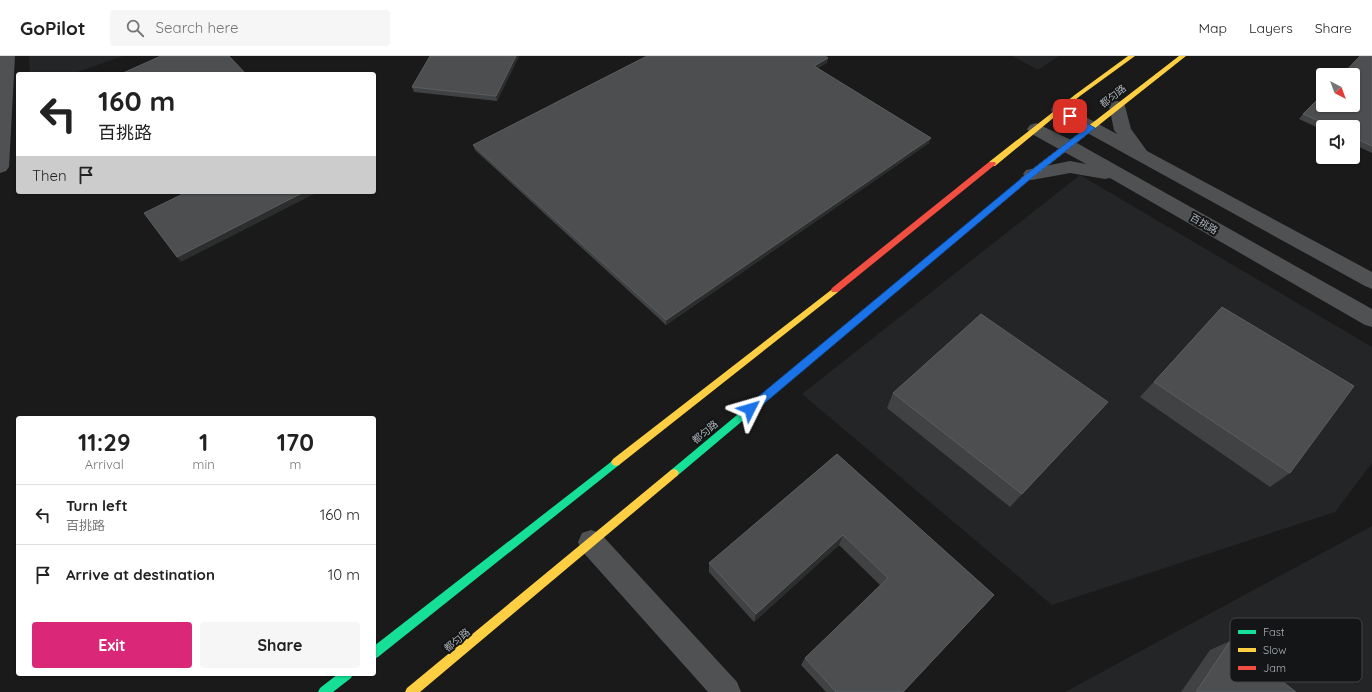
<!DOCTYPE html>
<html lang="en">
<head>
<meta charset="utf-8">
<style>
	:root { --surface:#fff; --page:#f6f6f6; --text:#222; --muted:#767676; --line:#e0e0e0; --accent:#db2777 }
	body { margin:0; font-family:Quicksand,"Noto Sans SC",sans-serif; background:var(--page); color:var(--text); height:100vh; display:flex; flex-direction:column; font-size:15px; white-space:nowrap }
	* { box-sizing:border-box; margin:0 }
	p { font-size:13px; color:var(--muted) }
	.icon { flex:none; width:22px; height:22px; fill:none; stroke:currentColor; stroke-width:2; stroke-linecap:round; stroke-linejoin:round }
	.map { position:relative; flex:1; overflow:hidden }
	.panel { position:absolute; left:16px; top:360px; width:360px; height:260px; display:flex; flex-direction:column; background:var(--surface); border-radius:4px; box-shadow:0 1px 3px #0004 }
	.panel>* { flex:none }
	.top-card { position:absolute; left:16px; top:16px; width:360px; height:122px; border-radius:4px; box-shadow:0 1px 3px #0004; background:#fff; color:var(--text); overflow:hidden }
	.needle { width:26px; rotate:139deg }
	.buttons { position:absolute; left:1316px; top:12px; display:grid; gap:8px }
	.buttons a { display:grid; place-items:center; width:44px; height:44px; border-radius:4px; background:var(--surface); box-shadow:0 1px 3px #0004; font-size:20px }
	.pin { position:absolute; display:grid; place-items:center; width:34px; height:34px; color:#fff; margin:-17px; border-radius:8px; box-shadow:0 2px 6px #0006 }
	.me { position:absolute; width:44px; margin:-22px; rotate:50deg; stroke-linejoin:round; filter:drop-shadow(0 0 3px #0008) }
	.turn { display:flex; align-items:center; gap:14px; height:84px; padding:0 16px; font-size:18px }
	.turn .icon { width:52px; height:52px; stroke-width:2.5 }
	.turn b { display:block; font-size:28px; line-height:34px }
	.then { display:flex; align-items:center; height:38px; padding:0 16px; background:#0003; gap:8px; font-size:15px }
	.eta { display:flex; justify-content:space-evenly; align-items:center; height:68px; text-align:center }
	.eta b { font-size:24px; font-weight:700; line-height:28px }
	.primary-button { display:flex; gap:8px; margin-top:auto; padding:8px 16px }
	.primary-button a { flex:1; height:46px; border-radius:4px; background:var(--accent); color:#fff; font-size:16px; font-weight:700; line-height:46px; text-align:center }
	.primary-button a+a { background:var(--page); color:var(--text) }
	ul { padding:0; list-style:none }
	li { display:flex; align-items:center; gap:12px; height:60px; padding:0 16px; border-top:1px solid var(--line) }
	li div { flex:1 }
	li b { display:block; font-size:15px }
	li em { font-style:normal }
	header { display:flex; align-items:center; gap:24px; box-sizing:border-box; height:56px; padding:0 20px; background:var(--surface); border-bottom:1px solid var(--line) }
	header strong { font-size:19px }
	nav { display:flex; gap:22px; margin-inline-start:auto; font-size:14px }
	.search { width:280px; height:36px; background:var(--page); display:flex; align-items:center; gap:10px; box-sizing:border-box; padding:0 14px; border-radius:4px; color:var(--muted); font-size:15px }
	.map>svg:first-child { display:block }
</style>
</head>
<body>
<header>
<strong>GoPilot</strong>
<div class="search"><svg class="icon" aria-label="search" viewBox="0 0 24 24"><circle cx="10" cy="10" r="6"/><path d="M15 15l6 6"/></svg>Search here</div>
<nav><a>Map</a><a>Layers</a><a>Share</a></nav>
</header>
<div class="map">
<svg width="1372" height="636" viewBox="0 0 1372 636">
	<rect width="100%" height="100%" fill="#1a1a1a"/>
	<g fill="#242527">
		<path d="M 29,0 L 123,0 L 72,18 L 30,18 Z"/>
		<path d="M 1012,0 L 1059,0 L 1038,14 Z"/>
		<path d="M 1080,119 L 1372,291 L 1372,407 L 1335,456 L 1052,549 L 802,338 Z"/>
		<path d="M 1372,470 L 1372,636 L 1065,636 Z"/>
	</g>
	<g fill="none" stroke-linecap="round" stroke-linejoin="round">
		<g fill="#4f5153" fill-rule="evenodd">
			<path d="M 0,0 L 15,0 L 9,111 L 6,115 L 0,117 Z"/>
			<path d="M 1117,45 L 1123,46 L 1125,50 L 1131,73 L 1147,95 L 1372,216 L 1372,233 L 1365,230 L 1053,58 L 1051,54 L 1053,50 L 1059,49 L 1065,50 L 1117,78 L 1114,74 L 1109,50 L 1111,46 Z"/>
			<path d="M 1036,67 L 1075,86 L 1372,253 L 1372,271 L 1365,269 L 1110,122 L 1105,123 L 1070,117 L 1032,124 L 1026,122 L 1023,118 L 1026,114 L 1070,105 L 1086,108 L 1030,77 L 1027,73 L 1030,69 Z"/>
			<path d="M 591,474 L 600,477 L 737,626 L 741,636 L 708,636 L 582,495 L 578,486 L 582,477 Z"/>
		</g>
		<g fill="#16e098" fill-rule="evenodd">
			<path d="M 877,244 L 881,247 L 880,249 L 677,420 L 674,421 L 671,420 L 669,417 L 671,414 L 874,245 Z"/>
			<path d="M 616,402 L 619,403 L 621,406 L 619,409 L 378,601 L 374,603 L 374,590 Z"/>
			<path d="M 338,618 L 353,618 L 351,622 L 333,636 L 318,636 L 320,632 Z"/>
		</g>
		<g fill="#ffcf43" fill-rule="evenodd">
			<path d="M 1128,0 L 1135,0 L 1080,40 L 995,110 L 989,110 L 989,106 L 1076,38 Z"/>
			<path d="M 1179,0 L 1186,0 L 1027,126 L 1021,126 L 1021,122 Z"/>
			<path d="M 835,231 L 839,234 L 838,236 L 619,409 L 616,410 L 613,409 L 611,406 L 613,403 Z"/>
			<path d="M 674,413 L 677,414 L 679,417 L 677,420 L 420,636 L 405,636 L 407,632 L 671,414 Z"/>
		</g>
		<g fill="#f24e42" fill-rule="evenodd">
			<path d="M 989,106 L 995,106 L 996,108 L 838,236 L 832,236 L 831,234 L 832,232 Z"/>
			<path d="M 1024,121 L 1028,124 L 1027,126 L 880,249 L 874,249 L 873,247 L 874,245 Z"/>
		</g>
	</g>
	<g fill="#404243">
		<path d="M 519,0 L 497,45 L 414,36 L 412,31 Z"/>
		<path d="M 1372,0 L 1372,97 L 1353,88 L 1353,71 L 1323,71 L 1323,74 L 1299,63 L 1303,58 Z"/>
		<path d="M 827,7 L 818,12 L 929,87 L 666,269 L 475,94 L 473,89 Z"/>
		<path d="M 1222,251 L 1290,417 L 1270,431 L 1140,341 Z"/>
		<path d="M 893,337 L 1108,346 L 1010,451 L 887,352 Z"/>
		<path d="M 837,398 L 994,539 L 903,636 L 826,636 L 801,609 L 805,602 L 880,529 L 839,489 L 754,566 L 709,516 L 709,507 Z"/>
		<path d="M 1230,585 L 1296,636 L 1181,636 L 1210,594 Z"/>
	</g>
	<g fill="#2c2d2d">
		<path d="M 516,0 L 519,0 L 497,45 L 496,40 Z"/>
		<path d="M 828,2 L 827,7 L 813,15 L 814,10 Z"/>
		<path d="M 931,82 L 929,87 L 666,269 L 666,264 Z"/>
		<path d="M 304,136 L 315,136 L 316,137 L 181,206 L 177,201 Z"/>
		<path d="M 843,479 L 839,489 L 754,566 L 756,558 Z"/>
	</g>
	<g fill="#4c4e50" stroke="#5b5e60">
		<path d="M 161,0 L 229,0 L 246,18 L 124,18 L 123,17 Z"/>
		<path d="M 430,0 L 516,0 L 496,40 L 412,31 Z"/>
		<path d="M 647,0 L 825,0 L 828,2 L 814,10 L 931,82 L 666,264 L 473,89 Z"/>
		<path d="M 1360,0 L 1372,0 L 1372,90 L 1353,81 L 1353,71 L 1332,71 L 1303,58 L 1323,38 L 1323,49 L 1353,49 L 1353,19 L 1342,19 Z"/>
		<path d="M 187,136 L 304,136 L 177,201 L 144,157 Z"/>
		<path d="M 1222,251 L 1354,330 L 1290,417 L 1154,326 Z"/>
		<path d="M 981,258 L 1108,346 L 1022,438 L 893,337 Z"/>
		<path d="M 837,398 L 994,539 L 903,636 L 836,636 L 805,602 L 888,522 L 843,479 L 756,558 L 709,507 Z"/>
		<path d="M 1230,585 L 1296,636 L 1196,636 Z"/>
	</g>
	<path fill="#1a73e8" stroke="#114b97" d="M 1070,58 L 1095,72 L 1034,120 L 754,356 L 747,356 L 746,353 L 747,350 L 1029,116 L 1086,72 L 1068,62 L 1066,60 Z"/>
	<g text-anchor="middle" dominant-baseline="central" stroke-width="4" stroke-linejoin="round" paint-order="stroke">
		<g font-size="10" fill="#adb3ba" stroke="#141516">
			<text transform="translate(1113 40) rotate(-38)">都匀路</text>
			<text transform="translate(1204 168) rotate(30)">百挑路</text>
			<text transform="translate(705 376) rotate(-40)">都匀路</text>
			<text transform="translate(457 584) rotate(-40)">都匀路</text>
		</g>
	</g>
	<rect x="1230" y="562" width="132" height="64" rx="6" fill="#141516" stroke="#424447" stroke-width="1"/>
	<rect x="1238" y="574" width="18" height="4" fill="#16e098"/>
	<rect x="1238" y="592" width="18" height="4" fill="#ffcf43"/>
	<rect x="1238" y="610" width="18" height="4" fill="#f24e42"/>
	<g font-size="11" fill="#adb3ba">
		<text x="1263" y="580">Fast</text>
		<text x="1263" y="598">Slow</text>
		<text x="1263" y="616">Jam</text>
	</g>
</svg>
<div class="buttons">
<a><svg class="needle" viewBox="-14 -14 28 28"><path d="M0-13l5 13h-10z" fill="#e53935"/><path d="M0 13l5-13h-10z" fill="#767676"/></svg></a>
<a><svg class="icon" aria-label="sound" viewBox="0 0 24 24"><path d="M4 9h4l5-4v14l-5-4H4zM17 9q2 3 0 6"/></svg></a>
</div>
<div class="pin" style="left:1070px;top:60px;background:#d93025"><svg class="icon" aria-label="arrive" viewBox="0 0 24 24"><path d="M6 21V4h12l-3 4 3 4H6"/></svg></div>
<svg class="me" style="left:750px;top:353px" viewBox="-20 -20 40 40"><path d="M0-17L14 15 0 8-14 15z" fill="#1a73e8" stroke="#fff" stroke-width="4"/></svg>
<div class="top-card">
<div class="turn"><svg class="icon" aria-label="left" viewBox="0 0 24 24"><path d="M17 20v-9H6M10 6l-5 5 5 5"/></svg><div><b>160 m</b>百挑路</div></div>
<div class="then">Then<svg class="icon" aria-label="arrive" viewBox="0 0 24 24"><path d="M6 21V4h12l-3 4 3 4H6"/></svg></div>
</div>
<section class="panel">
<div class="eta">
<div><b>11:29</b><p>Arrival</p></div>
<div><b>1</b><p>min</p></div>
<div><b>170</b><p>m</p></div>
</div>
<ul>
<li><svg class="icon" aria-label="left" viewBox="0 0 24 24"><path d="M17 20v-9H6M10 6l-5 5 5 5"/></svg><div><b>Turn left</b><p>百挑路</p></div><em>160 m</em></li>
<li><svg class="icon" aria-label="arrive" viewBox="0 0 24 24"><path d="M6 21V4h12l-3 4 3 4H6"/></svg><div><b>Arrive at destination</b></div><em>10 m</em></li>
</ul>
<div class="primary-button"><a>Exit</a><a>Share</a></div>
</section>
</div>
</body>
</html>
